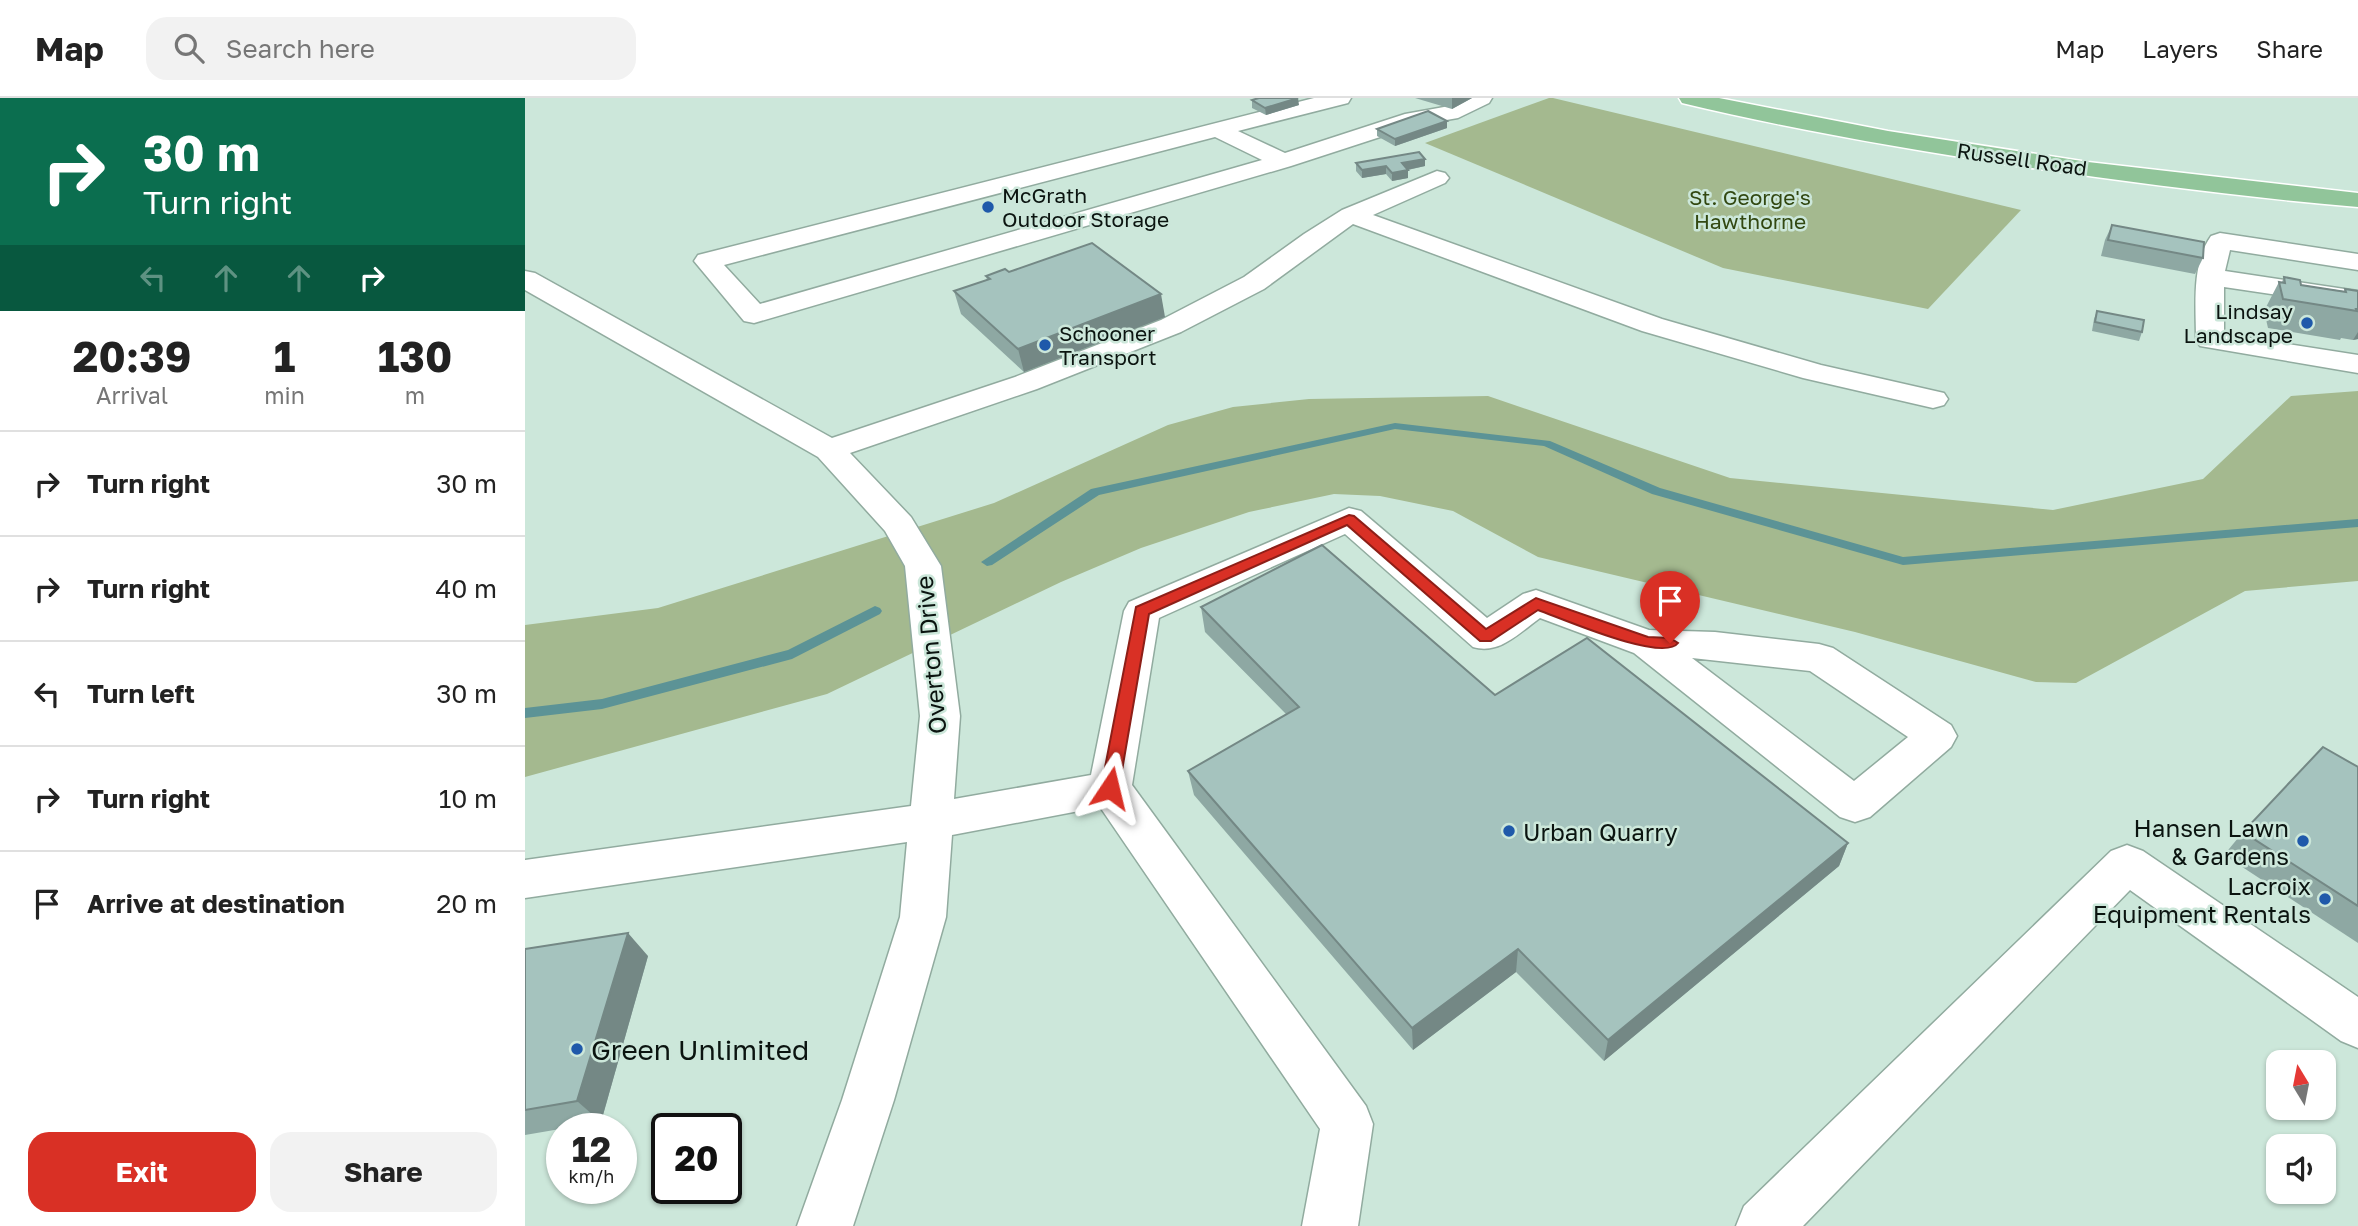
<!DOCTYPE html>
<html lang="en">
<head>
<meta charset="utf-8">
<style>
	:root { --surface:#fff; --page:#f2f2f2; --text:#222; --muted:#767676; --line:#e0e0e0; --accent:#d93025 }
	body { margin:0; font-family:"Golos Text",sans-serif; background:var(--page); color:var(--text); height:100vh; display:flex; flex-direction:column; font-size:26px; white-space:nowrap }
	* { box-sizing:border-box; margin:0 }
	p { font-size:23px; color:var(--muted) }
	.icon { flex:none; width:38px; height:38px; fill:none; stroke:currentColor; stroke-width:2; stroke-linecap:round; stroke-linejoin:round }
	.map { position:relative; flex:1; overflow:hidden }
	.drawer { display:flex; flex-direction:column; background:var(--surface); width:525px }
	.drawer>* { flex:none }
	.guide { background:#0b6e4f; color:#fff; overflow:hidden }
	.needle { width:46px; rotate:350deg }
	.tools { position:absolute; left:1741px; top:952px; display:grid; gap:14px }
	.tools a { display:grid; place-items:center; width:70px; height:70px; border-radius:14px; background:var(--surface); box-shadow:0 2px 5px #0004; font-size:35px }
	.speed { position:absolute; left:21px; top:1015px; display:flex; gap:14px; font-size:35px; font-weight:700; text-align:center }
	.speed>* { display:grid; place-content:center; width:91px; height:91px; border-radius:50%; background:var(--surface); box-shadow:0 2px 5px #0004; line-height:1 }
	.speed small { font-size:18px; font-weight:400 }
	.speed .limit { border:4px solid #111; border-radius:10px; background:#fff; color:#111 }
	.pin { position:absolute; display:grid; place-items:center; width:60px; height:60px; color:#fff; margin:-72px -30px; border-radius:50% 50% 50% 0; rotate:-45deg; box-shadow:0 0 7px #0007 }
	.pin .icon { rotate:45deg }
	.me { position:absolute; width:77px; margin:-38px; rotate:10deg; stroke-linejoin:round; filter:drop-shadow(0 0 5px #0008) }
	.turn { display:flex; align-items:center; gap:24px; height:147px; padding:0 28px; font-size:32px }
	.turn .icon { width:91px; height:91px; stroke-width:2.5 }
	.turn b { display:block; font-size:49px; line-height:60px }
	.lanes { display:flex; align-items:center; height:66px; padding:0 28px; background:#0003; justify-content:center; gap:35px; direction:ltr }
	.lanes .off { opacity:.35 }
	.eta { display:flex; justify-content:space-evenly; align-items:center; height:119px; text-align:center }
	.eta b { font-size:42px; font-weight:700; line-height:49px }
	.action { display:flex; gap:14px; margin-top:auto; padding:14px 28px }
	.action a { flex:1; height:80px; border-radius:21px; background:var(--accent); color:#fff; font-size:28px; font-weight:700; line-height:80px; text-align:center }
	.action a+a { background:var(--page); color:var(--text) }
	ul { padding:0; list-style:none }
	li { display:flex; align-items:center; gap:21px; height:105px; padding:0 28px; border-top:2px solid var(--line) }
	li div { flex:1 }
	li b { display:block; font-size:26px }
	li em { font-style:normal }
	header { display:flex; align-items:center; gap:42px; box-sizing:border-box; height:98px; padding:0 35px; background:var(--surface); border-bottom:2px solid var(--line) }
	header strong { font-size:33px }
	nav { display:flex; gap:38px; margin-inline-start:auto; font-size:24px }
	.search { width:490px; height:63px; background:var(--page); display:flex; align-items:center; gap:18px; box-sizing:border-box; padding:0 24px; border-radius:21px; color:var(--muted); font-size:26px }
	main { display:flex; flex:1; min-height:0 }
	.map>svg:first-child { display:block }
</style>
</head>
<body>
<header>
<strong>Map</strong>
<div class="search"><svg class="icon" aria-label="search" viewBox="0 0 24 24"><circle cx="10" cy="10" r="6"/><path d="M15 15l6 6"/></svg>Search here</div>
<nav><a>Map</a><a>Layers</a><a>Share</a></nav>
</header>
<main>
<section class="drawer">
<div class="guide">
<div class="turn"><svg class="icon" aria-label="right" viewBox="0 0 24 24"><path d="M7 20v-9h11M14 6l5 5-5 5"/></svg><div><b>30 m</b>Turn right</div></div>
<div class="lanes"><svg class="icon off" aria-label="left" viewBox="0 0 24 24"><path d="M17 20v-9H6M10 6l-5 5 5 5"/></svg><svg class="icon off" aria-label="ahead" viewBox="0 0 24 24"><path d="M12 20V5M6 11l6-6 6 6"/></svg><svg class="icon off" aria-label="ahead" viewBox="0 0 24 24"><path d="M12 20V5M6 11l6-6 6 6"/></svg><svg class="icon" aria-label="right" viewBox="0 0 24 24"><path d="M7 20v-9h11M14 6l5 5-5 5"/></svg></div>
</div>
<div class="eta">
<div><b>20:39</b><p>Arrival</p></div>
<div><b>1</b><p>min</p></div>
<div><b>130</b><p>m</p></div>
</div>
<ul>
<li><svg class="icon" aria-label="right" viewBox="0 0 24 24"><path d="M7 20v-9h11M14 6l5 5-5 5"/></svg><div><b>Turn right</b></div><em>30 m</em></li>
<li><svg class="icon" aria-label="right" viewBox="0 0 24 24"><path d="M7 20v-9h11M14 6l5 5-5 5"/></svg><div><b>Turn right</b></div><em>40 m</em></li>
<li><svg class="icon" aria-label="left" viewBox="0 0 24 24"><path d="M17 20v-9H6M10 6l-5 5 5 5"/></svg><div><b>Turn left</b></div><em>30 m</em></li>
<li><svg class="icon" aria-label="right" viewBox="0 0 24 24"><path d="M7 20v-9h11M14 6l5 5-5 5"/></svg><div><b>Turn right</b></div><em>10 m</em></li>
<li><svg class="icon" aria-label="arrive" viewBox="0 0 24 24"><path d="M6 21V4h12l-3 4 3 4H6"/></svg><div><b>Arrive at destination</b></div><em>20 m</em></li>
</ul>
<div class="action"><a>Exit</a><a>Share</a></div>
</section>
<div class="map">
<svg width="1833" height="1128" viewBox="0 0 1833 1128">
	<rect width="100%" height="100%" fill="#cce7da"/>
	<g fill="#a4b98f">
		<path d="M 1024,0 L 1028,0 L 1496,112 L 1403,211 L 1198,170 L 900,45 Z"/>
		<path d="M 1833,293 L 1833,483 L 1720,493 L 1551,585 L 1511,584 L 1330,534 L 1013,459 L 928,413 L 855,398 L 809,396 L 724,414 L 616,450 L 536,484 L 302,596 L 0,679 L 0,527 L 133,510 L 469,405 L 643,327 L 708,309 L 784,301 L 963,298 L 1205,380 L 1528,412 L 1678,381 L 1766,298 Z"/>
	</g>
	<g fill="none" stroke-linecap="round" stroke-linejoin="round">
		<g fill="#5c9396" fill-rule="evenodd">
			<path d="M 870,325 L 1025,343 L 1135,390 L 1378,459 L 1833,421 L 1833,429 L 1378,467 L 1127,396 L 1019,348 L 870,331 L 574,397 L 467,467 L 462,468 L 456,464 L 566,391 Z"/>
			<path d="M 350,508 L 355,510 L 357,513 L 355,516 L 267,561 L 77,611 L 0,620 L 0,610 L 77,601 L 263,552 Z"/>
		</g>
		<g stroke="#91ab9f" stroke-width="3">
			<g id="minor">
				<path d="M 789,0 L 826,0 L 823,5 L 713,33 L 760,55 L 880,16 L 919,9 L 939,0 L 967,0 L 964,5 L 933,20 L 892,27 L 766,68 L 229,225 L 219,223 L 169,163 L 173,157 ZM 690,39 L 737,62 L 235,206 L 199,167 Z"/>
				<path d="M 912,73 L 920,75 L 924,80 L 920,85 L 848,117 L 1137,221 L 1296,267 L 1419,295 L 1423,301 L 1419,307 L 1408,310 L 1278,280 L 1117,233 L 828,126 L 739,191 L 656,234 L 512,291 L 325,355 L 386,419 L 416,468 L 435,618 L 429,701 L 566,677 L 599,513 L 604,504 L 824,410 L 836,413 L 962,520 L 998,496 L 1011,492 L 1124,532 L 1190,534 L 1294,546 L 1308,550 L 1426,627 L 1432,638 L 1426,649 L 1345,719 L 1330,724 L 1315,719 L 1109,555 L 1015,520 C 994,535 974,557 948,549 L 820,436 L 634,520 L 607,687 L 841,1008 L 848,1026 L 833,1128 L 777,1128 L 795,1031 L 575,709 L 427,737 L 421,819 L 369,1002 L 328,1128 L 272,1128 L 317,1002 L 375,819 L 382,744 L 0,800 L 0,762 L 386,708 L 395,618 L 380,468 L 360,433 L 293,359 L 0,192 L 0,173 L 10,175 L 307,340 L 490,279 L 636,222 L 719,179 L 779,136 L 817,112 ZM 1167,560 L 1285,573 L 1383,639 L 1329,683 Z"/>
				<path d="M 1695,135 L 1833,156 L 1833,172 L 1705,152 L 1700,173 L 1833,193 L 1833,209 L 1699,189 L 1699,236 L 1833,257 L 1833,275 L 1675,248 L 1671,242 C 1671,209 1666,166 1686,138 Z"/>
				<path d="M 1602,747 L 1618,753 L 1833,899 L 1833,950 L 1816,943 L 1605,792 L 1278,1128 L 1211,1128 L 1219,1108 L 1586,753 Z"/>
			</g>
		</g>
		<g stroke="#fff" stroke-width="3">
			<path id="major" d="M 1154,0 L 1194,0 L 1363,33 L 1563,64 L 1833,95 L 1833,109 C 1717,99 1601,84 1486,67 C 1376,50 1265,31 1157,5 Z"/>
		</g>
		<use href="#minor" fill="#fff" fill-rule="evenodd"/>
		<use href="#major" fill="#91c59a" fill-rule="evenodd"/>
	</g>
	<g fill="#8ea8a3">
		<path d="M 890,0 L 947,0 L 927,11 Z"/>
		<path d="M 727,2 L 774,7 L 741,17 L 727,10 Z"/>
		<path d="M 922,30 L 870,48 L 852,38 L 852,31 Z"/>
		<path d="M 831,65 L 900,68 L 883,72 L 883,80 L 867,83 L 861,76 L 837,80 L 831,73 Z"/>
		<path d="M 1587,127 L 1678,160 L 1670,176 L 1576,158 L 1580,142 Z"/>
		<path d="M 484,174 L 640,219 L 499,274 L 436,216 L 429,193 L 462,182 L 461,178 Z"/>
		<path d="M 1759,179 L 1776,187 L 1819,193 L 1820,191 L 1833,193 L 1833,241 L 1828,242 L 1816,240 L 1815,242 L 1743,230 L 1739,213 L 1754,184 L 1757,184 Z"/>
		<path d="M 1572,213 L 1617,234 L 1614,243 L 1567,233 L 1569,221 Z"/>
		<path d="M 676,509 L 970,597 L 1323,745 L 1314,768 L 1079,963 L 991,874 L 888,952 L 669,697 L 663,673 L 761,616 L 680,534 Z"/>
		<path d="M 1833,669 L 1833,845 L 1699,757 L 1718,734 Z"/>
		<path d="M 0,851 L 123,858 L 76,1024 L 0,1037 Z"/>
	</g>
	<g fill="#748885">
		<path d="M 773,0 L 774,7 L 741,17 L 740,10 Z"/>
		<path d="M 927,0 L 947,0 L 927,11 Z"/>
		<path d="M 922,23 L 922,30 L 870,48 L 870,41 Z"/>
		<path d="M 900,61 L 900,68 L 877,73 L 877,65 Z"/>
		<path d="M 861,68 L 861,76 L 837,80 L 837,72 Z"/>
		<path d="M 883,72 L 883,80 L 867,83 L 867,75 Z"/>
		<path d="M 636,196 L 640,219 L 499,274 L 493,251 Z"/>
		<path d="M 1833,234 L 1833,241 L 1828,242 Z"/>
		<path d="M 1323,745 L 1314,768 L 1079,963 L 1083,942 Z"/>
		<path d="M 103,835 L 123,858 L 76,1024 L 52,1003 Z"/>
		<path d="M 993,851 L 991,874 L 888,952 L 887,930 Z"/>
	</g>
	<g fill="#a5c3be" stroke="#748885" stroke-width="2">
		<path d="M 734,0 L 773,0 L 740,10 L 727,2 Z"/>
		<path d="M 903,13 L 922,23 L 870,41 L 852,31 Z"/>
		<path d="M 894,54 L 900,61 L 877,65 L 883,72 L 867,75 L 861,68 L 837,72 L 831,65 Z"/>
		<path d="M 1587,127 L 1679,144 L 1678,160 L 1583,142 Z"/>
		<path d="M 567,145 L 636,196 L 493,251 L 429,193 L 465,181 L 461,178 L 480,171 L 484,174 Z"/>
		<path d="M 1759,179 L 1775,182 L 1776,187 L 1821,194 L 1820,191 L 1833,193 L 1833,211 L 1831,211 L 1832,213 L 1758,201 L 1754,184 L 1760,185 Z"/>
		<path d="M 1572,213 L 1619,222 L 1617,234 L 1570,224 Z"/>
		<path d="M 797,447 L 970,597 L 1062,540 L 1323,745 L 1083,942 L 993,851 L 887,930 L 663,673 L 774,609 L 676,509 Z"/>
		<path d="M 1798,649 L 1833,669 L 1833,808 L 1718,734 Z"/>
		<path d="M 103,835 L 52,1003 L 0,1012 L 0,851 Z"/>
	</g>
	<path fill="#d93025" stroke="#8d1f18" stroke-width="2" d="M 824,417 L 829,418 L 961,531 L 1011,500 L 1123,539 L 1145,540 L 1153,545 C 1138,565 1036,520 1013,512 L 966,543 L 955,543 L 822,427 L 624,516 L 594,690 L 591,695 L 579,695 L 576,690 L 611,509 Z"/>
	<g fill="#1f59aa" stroke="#cce7da" stroke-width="2.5">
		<circle cx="463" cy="109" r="7"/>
		<circle cx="1782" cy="225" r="7"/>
		<circle cx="520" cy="247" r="7"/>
		<circle cx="984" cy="733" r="7"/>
		<circle cx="1778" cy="743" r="7"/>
		<circle cx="1800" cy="801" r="7"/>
		<circle cx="52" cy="951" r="7"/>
	</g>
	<g text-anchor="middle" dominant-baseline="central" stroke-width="5" stroke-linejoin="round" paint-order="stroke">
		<g font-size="21" fill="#0b1410" stroke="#cce7da">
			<text transform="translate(1497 61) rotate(8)">Russell Road</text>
		</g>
		<g font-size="21" fill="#0b1410" stroke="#cce7da" text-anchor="start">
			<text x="477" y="97">McGrath<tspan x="477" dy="24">Outdoor Storage</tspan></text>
			<text x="1768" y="213" text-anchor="end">Lindsay<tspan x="1768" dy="24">Landscape</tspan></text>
			<text x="534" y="235">Schooner<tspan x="534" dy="24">Transport</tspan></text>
		</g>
		<g font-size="21" fill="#324811" stroke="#cce7da">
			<text x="1225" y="99">St. George's<tspan x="1225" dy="24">Hawthorne</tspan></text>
		</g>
		<g font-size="24" fill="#0b1410" stroke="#cce7da">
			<text transform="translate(405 557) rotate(-95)">Overton Drive</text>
		</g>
		<g font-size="24" fill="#0b1410" stroke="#cce7da" text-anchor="end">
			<text x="1764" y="729">Hansen Lawn<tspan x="1764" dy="28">&amp; Gardens</tspan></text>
			<text x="998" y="733" text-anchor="start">Urban Quarry</text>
			<text x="1786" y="787">Lacroix<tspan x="1786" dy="28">Equipment Rentals</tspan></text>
		</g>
		<g font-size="28" fill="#0b1410" stroke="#cce7da" text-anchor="start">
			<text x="66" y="951">Green Unlimited</text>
		</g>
	</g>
</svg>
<div class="tools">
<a><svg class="needle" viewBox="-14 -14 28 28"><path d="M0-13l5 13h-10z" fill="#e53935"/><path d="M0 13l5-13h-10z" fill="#767676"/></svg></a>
<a><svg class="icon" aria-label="sound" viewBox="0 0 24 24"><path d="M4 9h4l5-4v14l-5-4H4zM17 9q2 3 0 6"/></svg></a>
</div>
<div class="speed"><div>12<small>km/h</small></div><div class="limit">20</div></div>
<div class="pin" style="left:1145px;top:545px;background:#d93025"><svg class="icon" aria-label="arrive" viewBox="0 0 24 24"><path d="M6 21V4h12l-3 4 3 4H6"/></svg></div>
<svg class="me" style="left:585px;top:690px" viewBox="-20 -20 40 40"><path d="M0-17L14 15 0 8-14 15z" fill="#d93025" stroke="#fff" stroke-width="4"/></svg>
</div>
</main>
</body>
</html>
